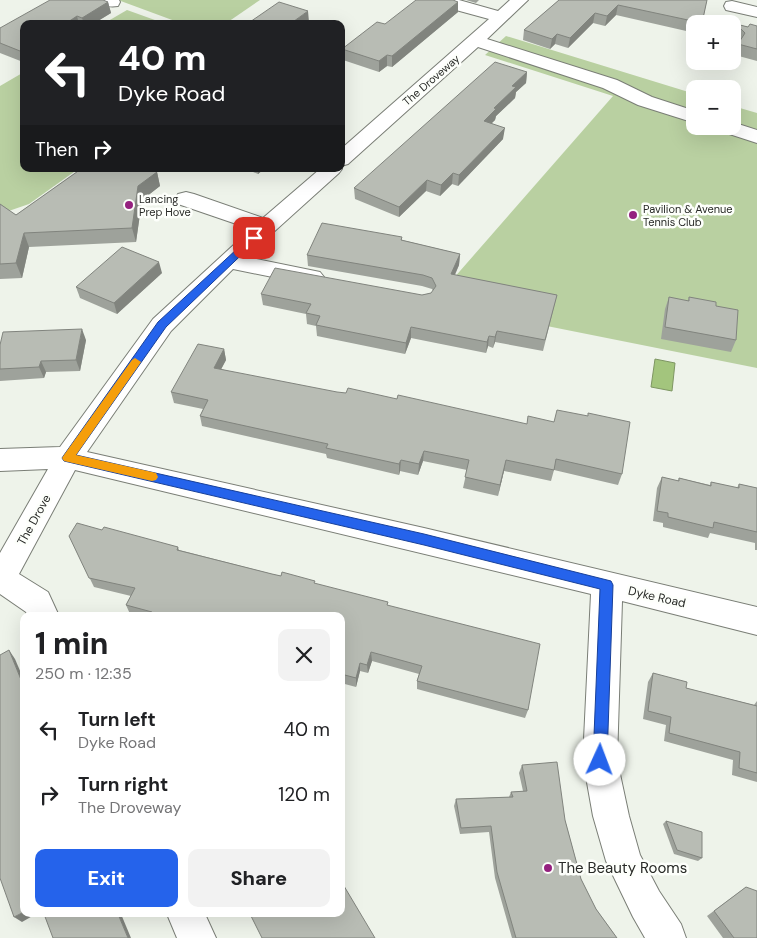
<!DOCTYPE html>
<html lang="en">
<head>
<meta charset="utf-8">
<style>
	:root { --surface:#fff; --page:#f2f2f2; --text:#202124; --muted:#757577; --accent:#2563eb }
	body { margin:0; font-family:"DM Sans",sans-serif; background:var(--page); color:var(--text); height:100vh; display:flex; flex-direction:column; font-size:19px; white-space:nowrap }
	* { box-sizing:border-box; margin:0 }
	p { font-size:16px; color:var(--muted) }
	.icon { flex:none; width:28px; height:28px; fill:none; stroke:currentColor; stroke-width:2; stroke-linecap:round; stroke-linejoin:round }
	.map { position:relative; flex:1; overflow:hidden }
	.side { position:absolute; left:20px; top:612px; width:325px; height:305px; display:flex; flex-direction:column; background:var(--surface); border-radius:10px; box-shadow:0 5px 20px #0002 }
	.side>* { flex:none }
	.guide { position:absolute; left:20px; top:20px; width:325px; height:152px; border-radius:10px; box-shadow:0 5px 20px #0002; background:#202124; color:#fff; overflow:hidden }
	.tools { position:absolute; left:686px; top:15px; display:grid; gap:10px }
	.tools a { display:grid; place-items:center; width:55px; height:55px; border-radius:10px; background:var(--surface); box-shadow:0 5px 20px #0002; font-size:25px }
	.pin { position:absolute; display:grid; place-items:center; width:42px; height:42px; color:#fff; margin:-21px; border-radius:10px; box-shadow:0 2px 8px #0006 }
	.me { position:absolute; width:55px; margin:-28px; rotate:2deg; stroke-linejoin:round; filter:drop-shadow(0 0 4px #0008) }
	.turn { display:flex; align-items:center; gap:18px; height:105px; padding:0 15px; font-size:22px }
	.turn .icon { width:65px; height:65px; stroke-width:2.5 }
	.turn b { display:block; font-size:35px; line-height:42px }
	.then { display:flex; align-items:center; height:48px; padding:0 15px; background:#0003; gap:10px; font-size:19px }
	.round { display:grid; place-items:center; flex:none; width:52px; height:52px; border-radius:10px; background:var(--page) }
	.summary { display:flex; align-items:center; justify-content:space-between; height:85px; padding:0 15px }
	h1 { font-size:30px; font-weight:800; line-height:38px }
	.cta { display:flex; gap:10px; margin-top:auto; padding:10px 15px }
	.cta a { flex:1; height:58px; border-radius:10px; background:var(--accent); color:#fff; font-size:20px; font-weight:800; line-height:58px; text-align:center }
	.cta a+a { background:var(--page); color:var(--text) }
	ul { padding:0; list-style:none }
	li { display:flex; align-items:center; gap:15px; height:65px; padding:0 15px }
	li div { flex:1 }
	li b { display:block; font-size:19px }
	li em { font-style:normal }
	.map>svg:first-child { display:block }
</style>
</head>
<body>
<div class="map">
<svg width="757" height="938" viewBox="0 0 757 938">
	<rect width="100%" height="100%" fill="#eef3ea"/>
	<g fill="#b9d0a1">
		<path d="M 118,0 L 260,0 L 225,24 L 183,24 Z"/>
		<path d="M 127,10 L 166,24 L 103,24 Z"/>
		<path d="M 506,36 L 695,94 L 695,126 L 732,126 L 733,106 L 757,113 L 757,368 L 432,303 L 613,96 L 485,55 Z"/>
		<path d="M 24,72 L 24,169 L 78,169 L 29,204 L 0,214 L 0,86 Z"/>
	</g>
	<path fill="#a3c57d" stroke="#7e9663" d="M 655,359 L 675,363 L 672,391 L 651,387 Z"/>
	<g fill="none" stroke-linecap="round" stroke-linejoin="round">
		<g stroke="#7a7e76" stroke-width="2">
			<g id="minor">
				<path d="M 99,0 L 119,0 L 120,2 L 118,6 C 111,7 103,7 99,0 Z"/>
				<path d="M 432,0 L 459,0 L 498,11 L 510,0 L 528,0 L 487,39 L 617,80 L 652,97 L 695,111 L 695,123 L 638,105 L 603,88 L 478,47 L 348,164 L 341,166 L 341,149 L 489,19 L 434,4 Z"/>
				<path d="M 732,1 L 757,7 L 757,17 L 726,10 L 724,6 L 726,2 Z"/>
				<path d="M 732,122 L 757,130 L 757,143 L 717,130 L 714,126 L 732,126 Z"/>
				<path d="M 341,167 L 342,169 L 339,173 L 246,257 L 320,272 L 324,277 L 320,282 L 312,285 L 233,269 L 171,331 L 87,452 L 424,528 L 757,607 L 757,635 L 622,601 L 617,760 L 629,816 L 640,855 L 659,891 L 681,924 L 686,938 L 645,938 L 633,917 L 606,861 L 593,816 L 583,760 L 591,594 L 75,470 L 19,574 L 48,592 L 59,616 L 28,616 L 26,612 L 0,594 L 0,553 L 48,469 L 0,471 L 0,449 L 60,447 L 153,319 L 251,229 L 178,204 L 175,199 L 178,194 L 186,192 L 194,194 L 263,218 L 320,169 Z"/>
				<path d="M 167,914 L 205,914 L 216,938 L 177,938 Z"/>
			</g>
		</g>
		<use href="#minor" fill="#fff" fill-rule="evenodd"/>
	</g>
	<g fill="#9ea29b">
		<path d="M 466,0 L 479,0 L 476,3 Z"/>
		<path d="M 559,0 L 707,0 L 702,24 L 695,24 L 695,33 L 616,15 L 605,26 L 593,23 L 568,48 L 555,44 L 550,49 L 523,40 L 524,30 Z"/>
		<path d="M 108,2 L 111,13 L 93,24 L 24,24 L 23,62 L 0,53 L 0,28 Z"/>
		<path d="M 458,2 L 458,12 L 392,67 L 387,66 L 379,72 L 343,60 L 342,49 L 385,24 Z"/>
		<path d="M 736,24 L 748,27 L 757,26 L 757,61 L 735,55 L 739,42 L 732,35 Z"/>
		<path d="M 527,72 L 526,83 L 516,92 L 515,98 L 496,116 L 495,120 L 492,123 L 503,139 L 458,186 L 452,184 L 440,196 L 426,191 L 399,217 L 355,199 L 354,188 Z"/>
		<path d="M 81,169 L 152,169 L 157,172 L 160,186 L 142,200 L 136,242 L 29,247 L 22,278 L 0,279 L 0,204 L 16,215 Z"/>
		<path d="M 246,169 L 264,169 L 258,174 Z"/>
		<path d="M 402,237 L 402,240 L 460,254 L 459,265 L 455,275 L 557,295 L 543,351 L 495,342 L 493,348 L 488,346 L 486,353 L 411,338 L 405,354 L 317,336 L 316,326 L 307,324 L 306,314 L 263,305 L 261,294 L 422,295 L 431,293 L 433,291 L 432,289 L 422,286 L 308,266 L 307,255 Z"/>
		<path d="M 162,273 L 117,314 L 80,298 L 76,287 Z"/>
		<path d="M 669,297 L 688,301 L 689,297 L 716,306 L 736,340 L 731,352 L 661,339 L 665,309 Z"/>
		<path d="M 86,340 L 80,371 L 46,372 L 44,378 L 0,381 L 0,345 Z"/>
		<path d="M 224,349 L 226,360 L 221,369 L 622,474 L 618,485 L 554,470 L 551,481 L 504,471 L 498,496 L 463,488 L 467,470 L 423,461 L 418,475 L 400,471 L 399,475 L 327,458 L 326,454 L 202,426 L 200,416 L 203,409 L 174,403 L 171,392 Z"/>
		<path d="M 662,477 L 678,481 L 679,478 L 710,485 L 711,482 L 737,488 L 739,484 L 757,488 L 757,550 L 755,550 L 755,543 L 710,533 L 708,538 L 663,527 L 663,523 L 653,521 L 657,488 Z"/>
		<path d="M 102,530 L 178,547 L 179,550 L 272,574 L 315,584 L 387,605 L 528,710 L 525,718 L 417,689 L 417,681 L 419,674 L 372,661 L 368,673 L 360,671 L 356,687 L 341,683 L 341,616 L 138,616 L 130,614 L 126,605 L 131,596 L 94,587 L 69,536 Z"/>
		<path d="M 653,673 L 686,688 L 754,705 L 757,701 L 757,782 L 732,775 L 733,760 L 664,741 L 666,725 L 643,719 L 648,682 Z"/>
		<path d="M 522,765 L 565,820 L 581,879 L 596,909 L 617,938 L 512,938 L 495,878 L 489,832 L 460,834 L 454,806 L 456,799 L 509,797 L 511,792 L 523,791 L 519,773 Z"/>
		<path d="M 666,821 L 702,858 L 698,861 L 674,854 L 663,824 Z"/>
		<path d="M 746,887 L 757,938 L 723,938 L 707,916 Z"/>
	</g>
	<g fill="#81847e">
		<path d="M 108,2 L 111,13 L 93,24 L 84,24 L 82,18 Z"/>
		<path d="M 458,2 L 458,12 L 392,67 L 392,56 Z"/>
		<path d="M 618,5 L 616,15 L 605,26 L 607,16 Z"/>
		<path d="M 308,11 L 309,22 L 306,24 L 290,24 Z"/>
		<path d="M 595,13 L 593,23 L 568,48 L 570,38 Z"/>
		<path d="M 77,16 L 79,24 L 65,24 Z"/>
		<path d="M 557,34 L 555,44 L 550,49 L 552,39 Z"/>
		<path d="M 24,48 L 24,62 L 23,62 L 20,51 Z"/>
		<path d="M 387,55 L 387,66 L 379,72 L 379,61 Z"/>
		<path d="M 527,72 L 526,83 L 516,92 L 515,98 L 496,116 L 495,120 L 483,131 L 484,121 L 512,86 Z"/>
		<path d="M 505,128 L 503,139 L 458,186 L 459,175 Z"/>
		<path d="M 258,169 L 264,169 L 258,174 Z"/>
		<path d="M 157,172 L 160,186 L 142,200 L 136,242 L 132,228 L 138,186 Z"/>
		<path d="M 453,173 L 452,184 L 440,196 L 441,185 Z"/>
		<path d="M 427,180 L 426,191 L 399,217 L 399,207 Z"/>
		<path d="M 24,233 L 29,247 L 22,278 L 16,263 Z"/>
		<path d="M 460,254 L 459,265 L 450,285 L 451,274 Z"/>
		<path d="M 159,262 L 162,273 L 117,314 L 114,303 Z"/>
		<path d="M 411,327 L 411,338 L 405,354 L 406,343 Z"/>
		<path d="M 82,329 L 86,340 L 80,371 L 76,360 Z"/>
		<path d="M 497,331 L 495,342 L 493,348 L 495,337 Z"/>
		<path d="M 489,336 L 488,346 L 486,353 L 487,342 Z"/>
		<path d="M 224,349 L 226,360 L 216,379 L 214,368 Z"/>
		<path d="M 41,361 L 46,372 L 44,378 L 39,367 Z"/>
		<path d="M 424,451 L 423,461 L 418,475 L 419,464 Z"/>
		<path d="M 401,460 L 400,471 L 399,475 L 399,464 Z"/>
		<path d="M 506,460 L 504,471 L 498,496 L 500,485 Z"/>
		<path d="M 9,650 L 15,659 L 24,680 L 24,687 Z"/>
		<path d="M 371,652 L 372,661 L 368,673 L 367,665 Z"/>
		<path d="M 360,663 L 360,671 L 356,687 L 356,678 Z"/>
		<path d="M 24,912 L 24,914 L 36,914 L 22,922 L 14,917 Z"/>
		<path d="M 118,914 L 121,914 L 131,938 L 128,938 Z"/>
	</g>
	<g fill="#b8bcb4" stroke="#81847e">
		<path d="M 50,0 L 103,0 L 108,2 L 82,18 L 77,16 L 65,24 L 24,24 L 24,48 L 20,51 L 0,43 L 0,28 Z"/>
		<path d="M 416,0 L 453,0 L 458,2 L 392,56 L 387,55 L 379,61 L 342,49 L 377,22 L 385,24 Z"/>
		<path d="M 559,0 L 707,0 L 702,23 L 618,5 L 607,16 L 595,13 L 570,38 L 557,34 L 552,39 L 524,30 Z"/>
		<path d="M 279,2 L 308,11 L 290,24 L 247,24 Z"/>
		<path d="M 736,24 L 748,27 L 750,24 L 757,26 L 757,49 L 738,44 L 745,33 Z"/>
		<path d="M 495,62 L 527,72 L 512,86 L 516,87 L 494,108 L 496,109 L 484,121 L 505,128 L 459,175 L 453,173 L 441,185 L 427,180 L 399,207 L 354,188 Z"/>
		<path d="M 81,169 L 150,169 L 157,172 L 138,186 L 132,228 L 24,233 L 16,263 L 0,264 L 0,204 L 16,215 Z"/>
		<path d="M 322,223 L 402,237 L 401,240 L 460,254 L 451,274 L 557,295 L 545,340 L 497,331 L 495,337 L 489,336 L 487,342 L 411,327 L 406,343 L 316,325 L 320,316 L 306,313 L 311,304 L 261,294 L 275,268 L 422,295 L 431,293 L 436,286 L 432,278 L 423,275 L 307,255 Z"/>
		<path d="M 122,247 L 159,262 L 114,303 L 76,287 Z"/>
		<path d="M 669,297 L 689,301 L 689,297 L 716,302 L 716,306 L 738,310 L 736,340 L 665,327 Z"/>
		<path d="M 82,329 L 76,360 L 41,361 L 39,367 L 0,369 L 0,345 L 3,332 Z"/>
		<path d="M 198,344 L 224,349 L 214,368 L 337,392 L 346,393 L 348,388 L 397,399 L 398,395 L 527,424 L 528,416 L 554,422 L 557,410 L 588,416 L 588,413 L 630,422 L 622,474 L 556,459 L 554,470 L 506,460 L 500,485 L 465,477 L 469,460 L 424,451 L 419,464 L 401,460 L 399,464 L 326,448 L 328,444 L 200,416 L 208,400 L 171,392 Z"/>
		<path d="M 662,477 L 679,481 L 679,478 L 711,486 L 711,482 L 739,488 L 739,484 L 757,488 L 757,532 L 714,522 L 713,528 L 668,517 L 668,513 L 657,511 Z"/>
		<path d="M 77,523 L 102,530 L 104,527 L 178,547 L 177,550 L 272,574 L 281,576 L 282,572 L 315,581 L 314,583 L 388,602 L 387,605 L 540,644 L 528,710 L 417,681 L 422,666 L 371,652 L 367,665 L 360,663 L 356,678 L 341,674 L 341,616 L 150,616 L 152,612 L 126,605 L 135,588 L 89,578 L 69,536 Z"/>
		<path d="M 9,650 L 24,687 L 24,912 L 14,917 L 0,878 L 0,655 Z"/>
		<path d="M 653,673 L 687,682 L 686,688 L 757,706 L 757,773 L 739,768 L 740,752 L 669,733 L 671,717 L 648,711 Z"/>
		<path d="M 557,762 L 565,820 L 581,879 L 596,909 L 617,938 L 516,938 L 497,872 L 491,826 L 461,828 L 456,799 L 513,797 L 511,792 L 527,791 L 522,765 Z"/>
		<path d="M 666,821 L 702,832 L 702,858 L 677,850 Z"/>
		<path d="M 341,881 L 375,938 L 262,938 L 250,914 L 341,914 Z"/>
		<path d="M 746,887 L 757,891 L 757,938 L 734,938 L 714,911 Z"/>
		<path d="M 44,914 L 118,914 L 128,938 L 53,938 Z"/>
	</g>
	<path fill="#2563eb" stroke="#184099" d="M 254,235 L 259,238 L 257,240 L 166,327 L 76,455 L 424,534 L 611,581 L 613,585 L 607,760 L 605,765 L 600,767 L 595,765 L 593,760 L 600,589 L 424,545 L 64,461 L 62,458 L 64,455 L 158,322 L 251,236 Z"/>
	<path fill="#f59e0b" d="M 135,358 L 141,362 L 139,365 L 76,455 L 152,472 L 156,473 L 158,477 L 156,480 L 152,481 L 64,461 L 62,458 L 64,455 L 132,360 Z"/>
	<g fill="#95217f" stroke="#fdfffb" stroke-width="2">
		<circle cx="129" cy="205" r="5"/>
		<circle cx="633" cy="215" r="5"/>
		<circle cx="548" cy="868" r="5"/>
	</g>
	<g text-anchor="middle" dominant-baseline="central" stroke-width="5" stroke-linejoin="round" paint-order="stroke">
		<g font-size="11" fill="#282a27" stroke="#fdfffb">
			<text transform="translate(431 80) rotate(-41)">The Droveway</text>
		</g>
		<g font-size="11" fill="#282a27" stroke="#fdfffb" text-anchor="start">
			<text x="139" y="199">Lancing<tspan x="139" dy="13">Prep Hove</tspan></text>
			<text x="643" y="209">Pavilion &amp; Avenue<tspan x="643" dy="13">Tennis Club</tspan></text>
		</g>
		<g font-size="12" fill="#282a27" stroke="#fdfffb">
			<text transform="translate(34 520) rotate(-61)">The Drove</text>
			<text transform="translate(657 597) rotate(13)">Dyke Road</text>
		</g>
		<g font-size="15" fill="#282a27" stroke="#fdfffb" text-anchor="start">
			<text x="558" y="868">The Beauty Rooms</text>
		</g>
	</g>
</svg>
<div class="tools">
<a>+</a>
<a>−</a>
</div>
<div class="pin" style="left:254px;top:238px;background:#d93025"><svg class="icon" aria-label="arrive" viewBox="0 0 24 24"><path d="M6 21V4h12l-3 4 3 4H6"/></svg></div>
<svg class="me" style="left:600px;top:760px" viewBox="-20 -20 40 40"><circle r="19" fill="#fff"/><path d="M0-13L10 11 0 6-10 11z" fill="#2563eb"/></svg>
<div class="guide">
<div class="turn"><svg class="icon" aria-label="left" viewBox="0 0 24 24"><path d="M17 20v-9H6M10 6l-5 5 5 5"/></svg><div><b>40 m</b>Dyke Road</div></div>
<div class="then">Then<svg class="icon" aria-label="right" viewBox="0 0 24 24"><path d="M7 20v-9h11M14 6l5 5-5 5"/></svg></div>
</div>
<section class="side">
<div class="summary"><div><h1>1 min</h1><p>250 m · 12:35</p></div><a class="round"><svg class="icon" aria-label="close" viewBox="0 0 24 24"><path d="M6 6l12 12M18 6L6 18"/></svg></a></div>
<ul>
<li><svg class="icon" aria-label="left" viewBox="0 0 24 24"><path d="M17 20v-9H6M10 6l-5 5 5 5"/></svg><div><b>Turn left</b><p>Dyke Road</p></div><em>40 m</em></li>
<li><svg class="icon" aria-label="right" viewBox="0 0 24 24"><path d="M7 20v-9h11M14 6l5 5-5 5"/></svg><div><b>Turn right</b><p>The Droveway</p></div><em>120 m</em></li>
</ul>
<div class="cta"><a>Exit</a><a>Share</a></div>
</section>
</div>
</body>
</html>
